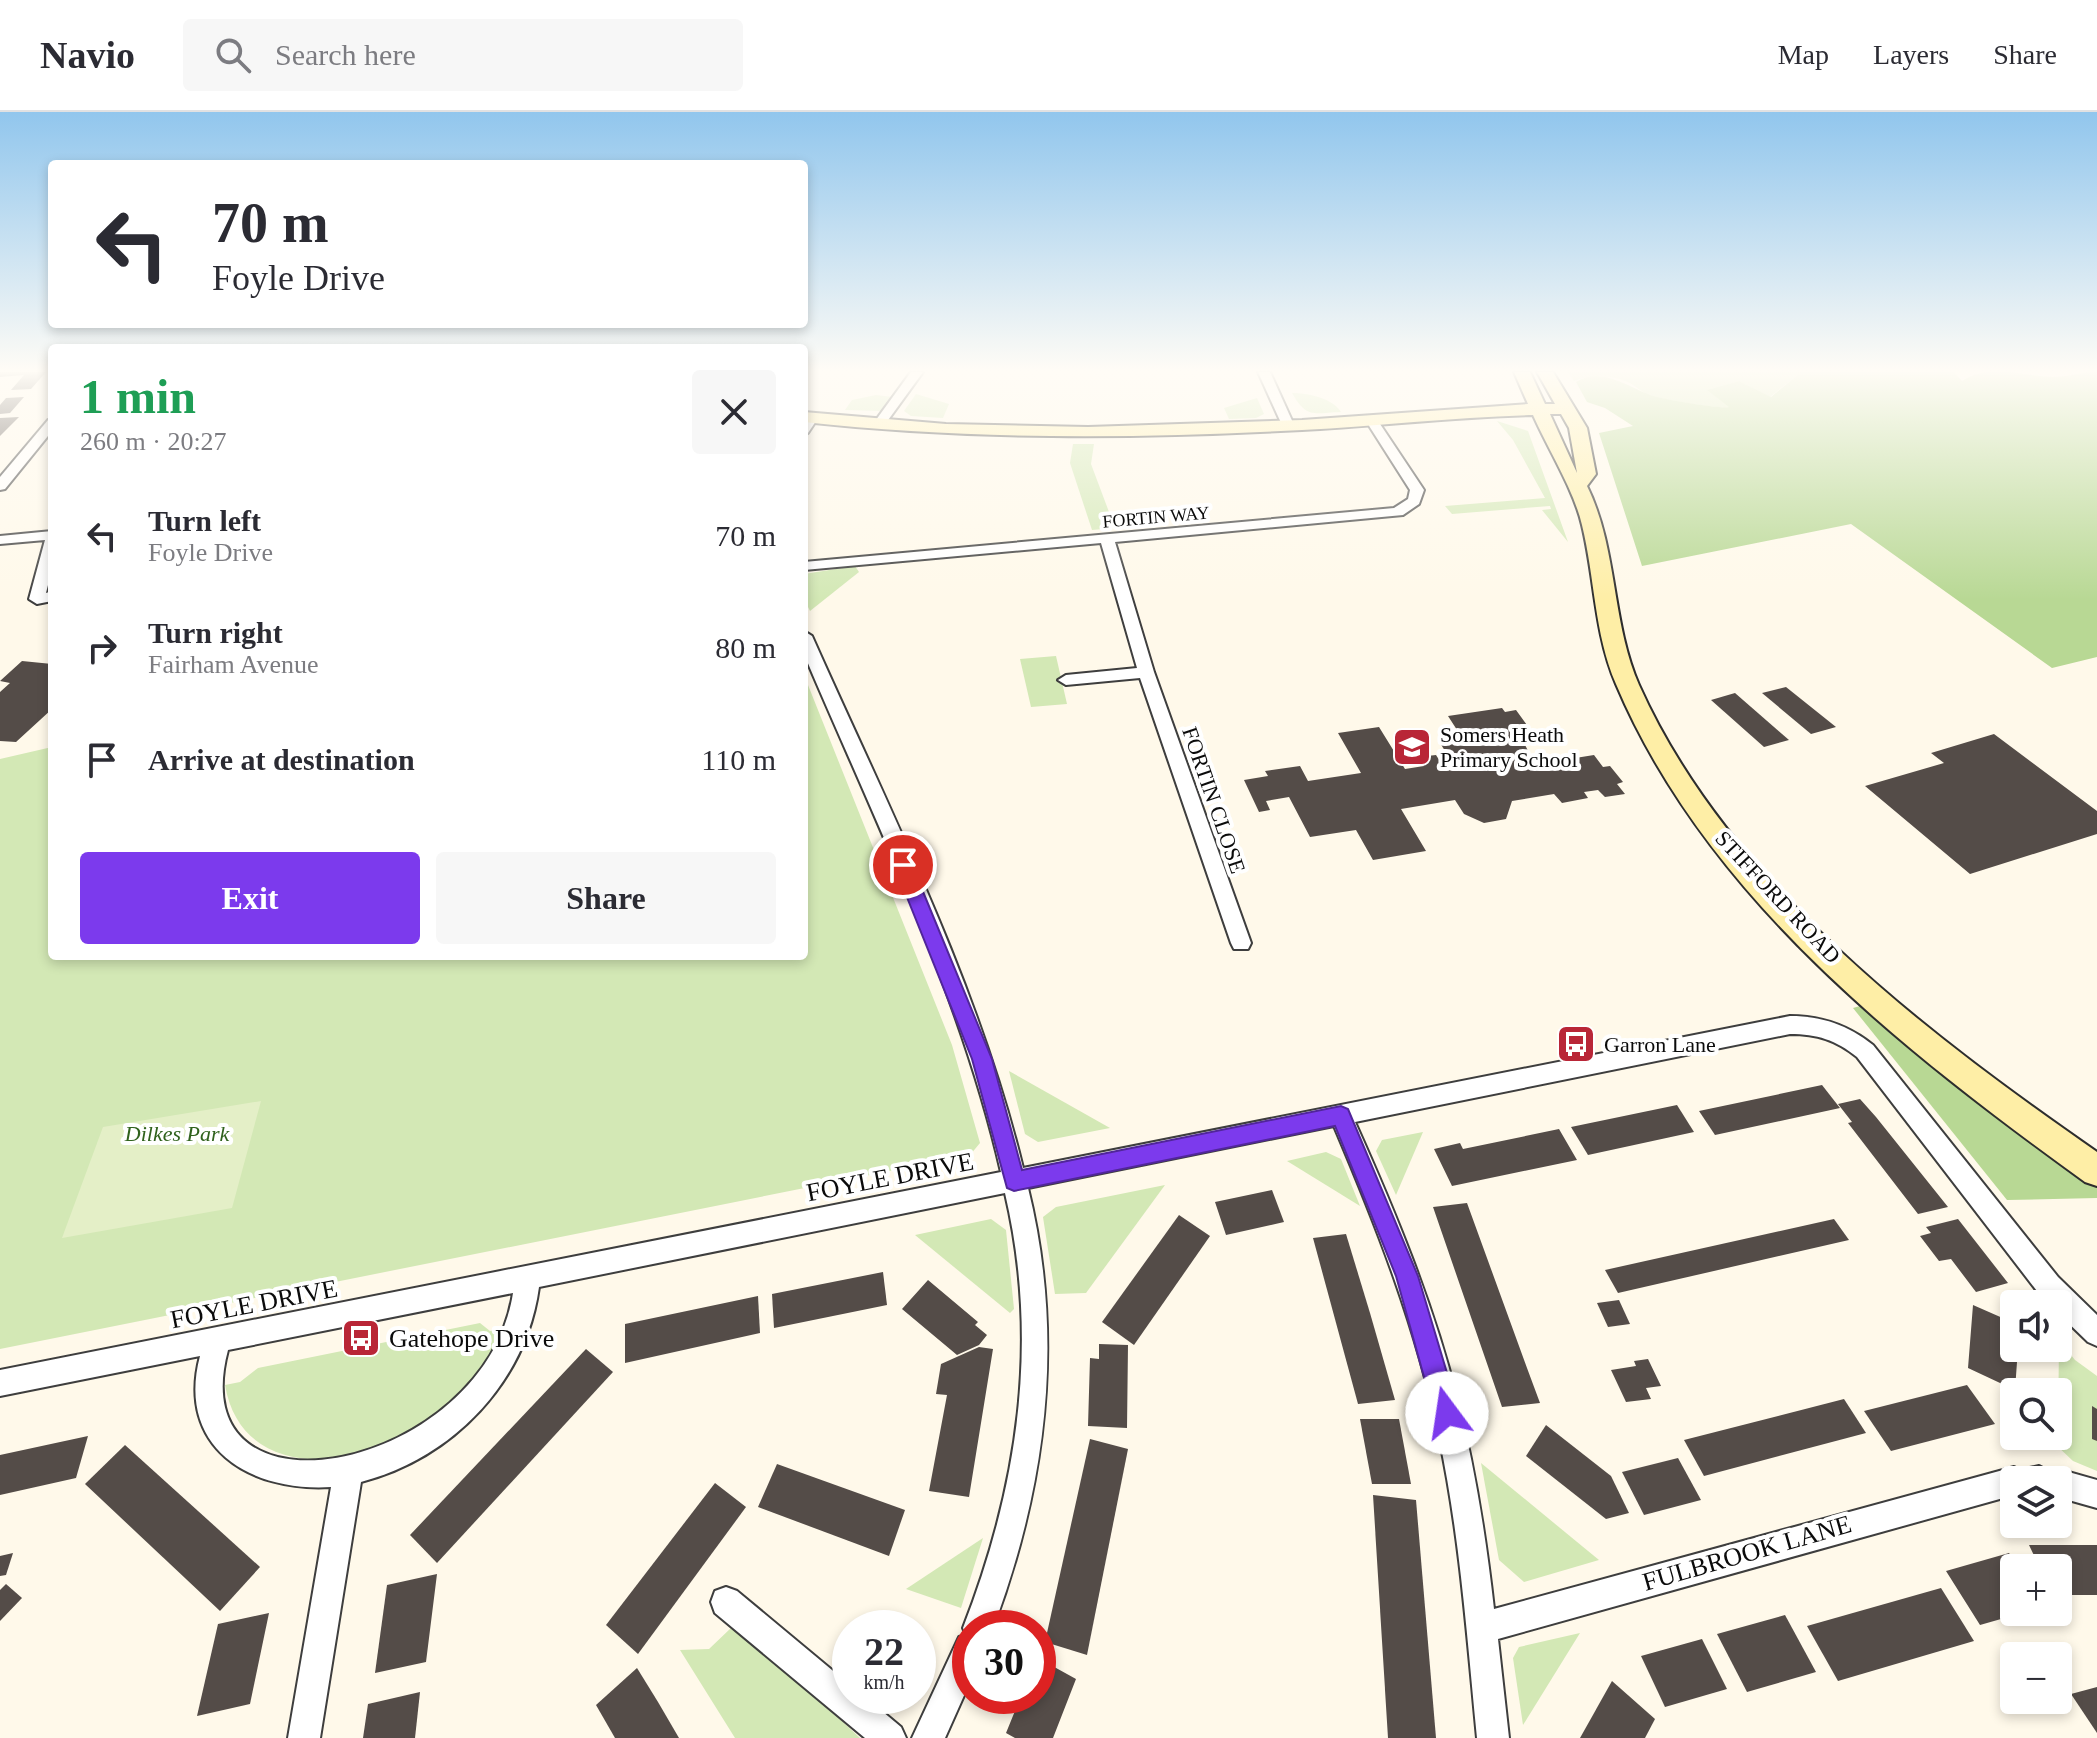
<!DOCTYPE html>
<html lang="en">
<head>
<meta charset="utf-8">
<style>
	:root { --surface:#fff; --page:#f7f7f7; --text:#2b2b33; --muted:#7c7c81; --line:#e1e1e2; --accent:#7c3aed }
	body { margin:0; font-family:"Times New Roman",serif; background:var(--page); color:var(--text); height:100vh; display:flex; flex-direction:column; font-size:30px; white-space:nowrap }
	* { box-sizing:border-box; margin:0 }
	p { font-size:26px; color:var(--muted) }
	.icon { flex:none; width:44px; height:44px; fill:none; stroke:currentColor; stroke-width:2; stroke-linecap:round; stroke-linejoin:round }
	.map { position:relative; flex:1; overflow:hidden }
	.side { position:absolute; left:48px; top:232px; width:760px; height:616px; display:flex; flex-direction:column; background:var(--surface); border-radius:8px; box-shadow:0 4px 12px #0003 }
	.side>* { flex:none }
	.top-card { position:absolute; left:48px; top:48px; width:760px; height:168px; border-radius:8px; box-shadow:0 4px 12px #0003; background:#fff; color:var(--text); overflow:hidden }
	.tools { position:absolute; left:2000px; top:1178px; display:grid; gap:16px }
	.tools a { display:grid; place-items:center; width:72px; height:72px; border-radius:8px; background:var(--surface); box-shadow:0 4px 12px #0003; font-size:40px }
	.speed { position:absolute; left:832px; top:1498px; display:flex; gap:16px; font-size:40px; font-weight:700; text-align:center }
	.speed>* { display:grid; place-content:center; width:104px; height:104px; border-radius:50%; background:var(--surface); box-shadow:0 4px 12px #0003; line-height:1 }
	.speed small { font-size:20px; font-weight:400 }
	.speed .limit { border:12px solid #d22; background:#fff; color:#111 }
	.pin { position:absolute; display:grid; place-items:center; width:68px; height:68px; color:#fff; margin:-34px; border:4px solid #fff; border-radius:50%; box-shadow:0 2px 8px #0007 }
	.me { position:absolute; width:88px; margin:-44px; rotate:346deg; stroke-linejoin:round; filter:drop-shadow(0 0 6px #0008) }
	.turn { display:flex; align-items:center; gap:28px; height:168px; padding:0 32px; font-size:36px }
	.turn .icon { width:104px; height:104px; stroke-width:2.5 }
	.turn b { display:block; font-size:56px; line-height:68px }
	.round { display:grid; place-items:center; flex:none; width:84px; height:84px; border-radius:8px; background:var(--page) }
	.head { display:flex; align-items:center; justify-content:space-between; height:136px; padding:0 32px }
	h1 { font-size:48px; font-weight:700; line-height:60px; color:#1e9e55 }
	.action { display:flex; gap:16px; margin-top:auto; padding:16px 32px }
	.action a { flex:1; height:92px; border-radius:8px; background:var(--accent); color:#fff; font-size:32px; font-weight:700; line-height:92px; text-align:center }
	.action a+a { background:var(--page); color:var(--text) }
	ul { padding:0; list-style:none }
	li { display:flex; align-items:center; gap:24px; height:112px; padding:0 32px }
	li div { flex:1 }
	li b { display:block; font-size:30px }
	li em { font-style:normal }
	header { display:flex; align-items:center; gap:48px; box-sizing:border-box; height:112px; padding:0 40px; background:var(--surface); border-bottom:2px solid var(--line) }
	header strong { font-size:38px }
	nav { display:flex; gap:44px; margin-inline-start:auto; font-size:28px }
	.search { width:560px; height:72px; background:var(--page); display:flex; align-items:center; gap:20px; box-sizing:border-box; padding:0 28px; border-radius:8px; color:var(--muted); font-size:30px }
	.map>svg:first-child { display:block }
</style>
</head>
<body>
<header>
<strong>Navio</strong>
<div class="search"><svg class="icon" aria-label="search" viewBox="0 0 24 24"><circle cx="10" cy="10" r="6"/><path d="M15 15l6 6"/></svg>Search here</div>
<nav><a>Map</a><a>Layers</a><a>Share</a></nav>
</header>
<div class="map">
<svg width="2097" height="1626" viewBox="0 0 2097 1626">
	<rect width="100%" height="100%" fill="#fff9ea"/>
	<g fill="#d3e8b5">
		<path d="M 1568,260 L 1801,260 L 1770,285 L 1739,269 L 1708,278 L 1730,295 C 1717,297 1664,288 1650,283 C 1642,281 1636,274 1628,270 C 1612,263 1590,263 1574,269 Z"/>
		<path d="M 1292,281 C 1307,281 1333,286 1341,300 C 1313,301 1307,307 1292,281 Z"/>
		<path d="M 916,282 L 949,292 L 943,306 L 911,304 L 904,299 Z"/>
		<path d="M 876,283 L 892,285 L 883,299 L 845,298 L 852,288 Z"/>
		<path d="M 1257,286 L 1264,302 L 1256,306 L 1229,307 L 1224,296 Z"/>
		<path d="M 1497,309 L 1528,319 L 1568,430 L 1542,398 L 1551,397 L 1550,394 L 1452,402 L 1445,394 L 1545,386 L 1513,328 Z"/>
		<path d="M 1073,332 L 1094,332 L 1091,352 L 1115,416 L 1092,418 L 1070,351 Z"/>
		<path d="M 855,454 L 859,460 L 810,499 L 804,487 L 804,462 Z"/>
		<path d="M 1056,544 L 1067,592 L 1031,595 L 1020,547 Z"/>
		<path d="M 804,563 L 952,933 L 980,1031 L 970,1043 L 0,1237 L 0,647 L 52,635 L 52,844 L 804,844 Z"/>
		<path d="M 1009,959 L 1110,1016 L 1038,1030 L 1025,1022 Z"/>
		<path d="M 1423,1020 L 1396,1083 L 1376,1039 L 1382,1028 Z"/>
		<path d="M 1326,1040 L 1341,1047 L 1360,1094 L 1287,1049 Z"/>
		<path d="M 1165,1073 L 1086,1181 L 1055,1182 L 1043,1105 L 1056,1095 Z"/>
		<path d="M 991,1107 L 1006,1118 L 1014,1197 L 1010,1201 L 915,1123 Z"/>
		<path d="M 480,1211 L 490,1219 L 505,1216 C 486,1253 462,1285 428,1310 C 365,1358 242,1373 225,1273 L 240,1270 L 258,1256 Z"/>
		<path d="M 2059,1228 L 2075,1248 L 2097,1264 L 2097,1359 L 2073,1349 L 2054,1331 L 2054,1324 L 2058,1324 Z"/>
		<path d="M 1481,1351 L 1599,1448 L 1524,1470 L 1499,1448 Z"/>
		<path d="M 983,1426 L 961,1496 L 906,1477 Z"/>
		<path d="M 731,1516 L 747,1520 L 860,1626 L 735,1626 L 680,1538 L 709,1537 Z"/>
		<path d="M 1580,1521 L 1523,1613 L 1513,1546 L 1519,1535 Z"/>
	</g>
	<g fill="#b8d894">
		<path d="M 1801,260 L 1954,260 L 1962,269 C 1990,251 2022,264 2053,265 C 2067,265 2082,260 2097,260 L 2097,545 L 2052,556 L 1851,412 L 1642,454 L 1599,321 L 1633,314 L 1605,296 L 1587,290 L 1576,270 C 1601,255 1625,273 1648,282 C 1659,287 1719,297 1729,295 L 1707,278 L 1739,269 L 1771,285 Z"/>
		<path d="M 1867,892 L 2097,1074 L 2097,1086 L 2007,1088 L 1853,896 Z"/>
	</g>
	<path fill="#e4efc7" d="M 261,989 L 232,1096 L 62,1126 L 103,1015 Z"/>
	<g fill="#544c48">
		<path d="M 0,260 L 46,260 L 31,277 L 11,278 L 24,263 L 0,265 Z"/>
		<path d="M 24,285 L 10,301 L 0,302 L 0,293 L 6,286 Z"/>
		<path d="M 19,305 L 0,324 L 0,306 Z"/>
		<path d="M 22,549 L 52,552 L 52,597 L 16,630 L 0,629 L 0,580 L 10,571 L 0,569 Z"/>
		<path d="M 1786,575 L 1836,615 L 1811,622 L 1762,581 Z"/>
		<path d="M 1735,581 L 1789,628 L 1764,635 L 1711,588 Z"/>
		<path d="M 1502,596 L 1505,600 L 1516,598 L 1537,627 L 1523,629 L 1538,658 L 1542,657 L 1538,652 L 1594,643 L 1603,655 L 1610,654 L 1623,670 L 1617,672 L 1625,682 L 1605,685 L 1598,678 L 1584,680 L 1588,686 L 1562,691 L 1554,682 L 1512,689 L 1506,707 L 1484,711 L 1464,702 L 1455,688 L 1401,697 L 1426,739 L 1373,748 L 1356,718 L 1310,725 L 1289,685 L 1266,689 L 1270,698 L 1259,700 L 1244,668 L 1268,664 L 1265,659 L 1300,654 L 1308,669 L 1361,661 L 1338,621 L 1379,615 L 1405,657 L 1424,654 L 1418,645 L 1436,643 L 1441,651 L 1452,650 L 1440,631 L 1478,625 L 1473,619 L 1459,621 L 1448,604 Z"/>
		<path d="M 1994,622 L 2097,699 L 2097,722 L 1970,762 L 1865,674 L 1944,651 L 1931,641 Z"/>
		<path d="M 1822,973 L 1840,996 L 1715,1023 L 1699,999 Z"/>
		<path d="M 1860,987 L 1876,1005 L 1948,1095 L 1918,1102 L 1848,1011 L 1852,1010 L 1838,992 Z"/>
		<path d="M 1677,993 L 1694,1020 L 1588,1043 L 1571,1015 Z"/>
		<path d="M 1559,1017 L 1577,1048 L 1452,1074 L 1434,1037 L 1460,1031 L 1463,1037 Z"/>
		<path d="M 1272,1078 L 1284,1110 L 1226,1123 L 1215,1090 Z"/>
		<path d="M 1467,1091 L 1527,1256 L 1540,1291 L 1502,1295 L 1433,1095 Z"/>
		<path d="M 1179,1103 L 1210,1124 L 1134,1233 L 1102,1210 Z"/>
		<path d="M 1834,1107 L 1849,1128 L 1618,1181 L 1605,1158 Z"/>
		<path d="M 1958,1107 L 2008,1171 L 1976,1180 L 1951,1147 L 1939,1149 L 1920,1124 L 1931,1121 L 1926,1115 Z"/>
		<path d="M 1346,1122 L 1370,1201 L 1395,1288 L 1358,1292 L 1313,1126 Z"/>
		<path d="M 883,1160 L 887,1193 L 774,1216 L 772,1182 Z"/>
		<path d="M 928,1168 L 978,1210 L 975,1213 L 987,1223 L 979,1233 L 957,1243 L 902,1197 Z"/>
		<path d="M 758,1184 L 760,1221 L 625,1251 L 625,1212 Z"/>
		<path d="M 1619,1188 L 1630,1212 L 1608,1215 L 1597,1191 Z"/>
		<path d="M 1973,1193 L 2014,1211 L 2014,1236 L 2018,1236 L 2015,1278 L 1968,1256 Z"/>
		<path d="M 1099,1232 L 1128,1233 L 1127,1316 L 1088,1314 L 1090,1246 L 1099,1247 Z"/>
		<path d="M 979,1235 L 993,1237 L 969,1385 L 929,1379 L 947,1283 L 936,1282 L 941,1252 Z"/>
		<path d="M 586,1237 L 613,1260 L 437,1451 L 410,1423 Z"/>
		<path d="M 1648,1247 L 1661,1274 L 1646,1276 L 1651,1287 L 1626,1290 L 1611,1258 L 1636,1254 L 1634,1249 Z"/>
		<path d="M 1967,1273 L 1995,1312 L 1891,1339 L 1864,1299 Z"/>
		<path d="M 1844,1287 L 1866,1321 L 1704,1364 L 1684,1328 Z"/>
		<path d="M 2092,1294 L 2097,1297 L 2097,1329 L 2092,1327 Z"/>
		<path d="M 1360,1307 L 1399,1307 L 1411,1372 L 1372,1372 Z"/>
		<path d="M 1546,1313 L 1611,1364 L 1629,1401 L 1606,1407 L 1526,1344 Z"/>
		<path d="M 88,1324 L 76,1366 L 0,1383 L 0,1343 Z"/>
		<path d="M 1090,1327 L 1128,1337 L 1087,1543 L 1045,1530 Z"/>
		<path d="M 125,1333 L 260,1455 L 220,1499 L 85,1372 Z"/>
		<path d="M 1678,1346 L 1701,1388 L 1644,1403 L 1622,1360 Z"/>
		<path d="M 777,1352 L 905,1398 L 889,1444 L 758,1395 Z"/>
		<path d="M 715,1371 L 746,1395 L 638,1542 L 606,1513 Z"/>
		<path d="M 1373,1383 L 1416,1388 L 1436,1626 L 1388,1626 Z"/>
		<path d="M 2029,1433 L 2097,1433 L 2097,1483 L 2058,1483 L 2058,1456 L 2040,1456 Z"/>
		<path d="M 13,1441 L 6,1463 L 0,1464 L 0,1444 Z"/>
		<path d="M 2009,1441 L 2019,1456 L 2014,1456 L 2014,1500 L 2022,1501 L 1980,1513 L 1946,1459 Z"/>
		<path d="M 437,1462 L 426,1550 L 375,1561 L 387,1473 Z"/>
		<path d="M 6,1472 L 22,1486 L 0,1509 L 0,1478 Z"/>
		<path d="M 1941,1476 L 1974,1529 L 1838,1569 L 1807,1514 Z"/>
		<path d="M 269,1501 L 250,1592 L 197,1604 L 218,1512 Z"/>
		<path d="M 1785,1503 L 1816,1560 L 1747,1580 L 1717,1522 Z"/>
		<path d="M 1702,1527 L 1727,1577 L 1665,1595 L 1641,1544 Z"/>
		<path d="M 1038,1546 L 1076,1567 L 1053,1626 L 1015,1626 L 1006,1621 L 1021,1584 L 1038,1584 Z"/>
		<path d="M 637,1556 L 658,1590 L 679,1626 L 615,1626 L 596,1593 Z"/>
		<path d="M 1612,1569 L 1655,1607 L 1645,1626 L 1580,1626 Z"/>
		<path d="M 2097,1575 L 2097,1621 L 2071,1582 Z"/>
		<path d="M 420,1580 L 415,1626 L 363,1626 L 368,1592 Z"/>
	</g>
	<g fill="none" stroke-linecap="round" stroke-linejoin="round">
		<g stroke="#3e3e3e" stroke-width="4">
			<g id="street">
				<path d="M 911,260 L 923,260 L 883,315 L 875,315 L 873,312 Z"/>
				<path d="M 1258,260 L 1270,260 L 1294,313 L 1292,316 L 1282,313 Z"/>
				<path d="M 808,303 L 818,306 L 808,321 L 804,322 L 804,309 Z"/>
				<path d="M 1372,305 L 1376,306 L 1424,378 L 1419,392 L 1403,403 L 1115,430 L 1154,560 L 1251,831 L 1248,837 L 1234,837 L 1231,831 L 1140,566 L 1066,573 L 1058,568 L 1066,563 L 1137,556 L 1101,431 L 804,458 L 804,450 L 1394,396 L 1408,387 L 1410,378 L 1366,309 Z"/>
				<path d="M 52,307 L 52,319 L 5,377 L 0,378 L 0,365 L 48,308 Z"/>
				<path d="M 52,419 L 52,457 L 46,481 L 52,479 L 52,489 L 37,492 L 29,487 L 45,428 L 0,432 L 0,424 Z"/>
				<path d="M 804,519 L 812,524 C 889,697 978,871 1023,1056 L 1790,904 C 1822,904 1848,913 1873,933 L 2058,1165 L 2097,1203 L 2097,1234 L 2088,1230 L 2058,1201 L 2058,1192 L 2049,1192 L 2040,1183 L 1857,945 C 1836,928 1817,922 1790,922 L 1355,1010 C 1395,1099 1433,1191 1457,1286 C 1475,1355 1486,1426 1494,1497 L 2014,1355 L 2020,1358 L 2039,1354 L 2050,1360 L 2058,1357 L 2097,1368 L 2097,1396 L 2058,1385 L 2058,1368 L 2014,1368 L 2014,1383 L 1498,1527 L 1509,1626 L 1477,1626 C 1467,1525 1460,1424 1439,1325 C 1417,1217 1377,1115 1334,1014 L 1028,1076 C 1065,1226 1047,1372 993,1516 L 970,1516 L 970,1570 L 945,1626 L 912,1626 L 959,1525 L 966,1523 L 963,1516 C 1018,1375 1040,1230 1005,1081 L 539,1175 C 526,1270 453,1346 361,1370 L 320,1626 L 288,1626 L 331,1375 C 249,1380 176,1335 200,1244 L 0,1284 L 0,1258 L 1001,1060 C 960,881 876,711 804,542 ZM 513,1181 C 485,1360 179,1420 228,1238 Z"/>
				<path d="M 726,1475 L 737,1479 L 850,1573 L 850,1584 L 864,1584 L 901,1615 L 906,1626 L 865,1626 L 715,1501 L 711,1490 L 715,1479 Z"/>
			</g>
		</g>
		<g stroke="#2d2d2d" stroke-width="4">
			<path id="secondary" d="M 1514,260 L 1530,260 L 1545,292 L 1555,292 L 1537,260 L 1553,260 L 1587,316 L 1596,362 L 1587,374 C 1618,437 1611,509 1639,573 C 1727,770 1924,920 2097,1040 L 2097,1074 L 2085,1070 C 1903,938 1706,785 1616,572 C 1594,521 1595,466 1582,413 C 1574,378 1548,337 1533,303 C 1456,305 1379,314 1302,318 C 1135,327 970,328 804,310 L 804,300 L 946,312 L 1088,315 L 1302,308 L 1528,292 ZM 1550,302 L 1561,302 L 1569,316 L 1577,361 Z"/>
		</g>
		<use href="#street" fill="#fff" fill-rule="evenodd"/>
		<use href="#secondary" fill="#feeea6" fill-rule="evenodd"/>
	</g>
	<linearGradient id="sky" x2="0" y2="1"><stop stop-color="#91c6ed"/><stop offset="0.53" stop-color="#fffcf6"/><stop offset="1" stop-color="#fffcf6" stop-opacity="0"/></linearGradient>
	<rect width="2097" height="488" fill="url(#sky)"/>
	<path fill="#7c3aed" stroke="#51269a" stroke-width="2" d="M 903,747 L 912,753 L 992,947 L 1022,1058 L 1341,994 L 1348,997 L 1418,1164 L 1459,1301 L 1456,1309 L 1447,1313 L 1438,1309 L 1434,1301 L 1396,1164 L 1335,1014 L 1014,1079 L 1007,1076 L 972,947 L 894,753 Z"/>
	<defs>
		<g id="school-square" transform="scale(2)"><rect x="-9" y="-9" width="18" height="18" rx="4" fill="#b92637" stroke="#fff"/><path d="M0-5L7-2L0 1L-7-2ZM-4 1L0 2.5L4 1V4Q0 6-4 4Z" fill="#fff"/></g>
		<g id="bus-square" transform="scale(2)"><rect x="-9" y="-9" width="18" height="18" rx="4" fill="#b92637" stroke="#fff"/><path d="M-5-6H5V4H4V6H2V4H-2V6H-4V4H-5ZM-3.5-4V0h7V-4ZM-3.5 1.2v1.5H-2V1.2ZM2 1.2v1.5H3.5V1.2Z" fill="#fff"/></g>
	</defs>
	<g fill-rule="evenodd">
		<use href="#school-square" x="1412" y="635"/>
		<use href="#bus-square" x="1576" y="932"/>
		<use href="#bus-square" x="361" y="1226"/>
	</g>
	<g text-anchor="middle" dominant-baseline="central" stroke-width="8" stroke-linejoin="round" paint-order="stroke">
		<g font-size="18" fill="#0b0b0b" stroke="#fff">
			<text transform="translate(1156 405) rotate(-5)">FORTIN WAY</text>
		</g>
		<g font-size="22" fill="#0b0b0b" stroke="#fff" text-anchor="start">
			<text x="1440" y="622">Somers Heath<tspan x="1440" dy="25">Primary School</tspan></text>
			<text x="1604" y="932">Garron Lane</text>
		</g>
		<g font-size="22" fill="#0b0b0b" stroke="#fff">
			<text transform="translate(1214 688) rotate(71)">FORTIN CLOSE</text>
			<text transform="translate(1778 785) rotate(47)">STIFFORD ROAD</text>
		</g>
		<g font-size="22" font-style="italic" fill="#30621d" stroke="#fff">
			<text x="177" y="1021">Dilkes Park</text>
		</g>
		<g font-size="26" fill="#0b0b0b" stroke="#fff">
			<text transform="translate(890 1065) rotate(-11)">FOYLE DRIVE</text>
			<text transform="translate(254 1192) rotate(-11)">FOYLE DRIVE</text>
			<text transform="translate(1747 1441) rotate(-16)">FULBROOK LANE</text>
		</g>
		<g font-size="26" fill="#0b0b0b" stroke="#fff" text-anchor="start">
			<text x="389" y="1226">Gatehope Drive</text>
		</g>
	</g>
</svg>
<div class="tools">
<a><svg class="icon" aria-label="sound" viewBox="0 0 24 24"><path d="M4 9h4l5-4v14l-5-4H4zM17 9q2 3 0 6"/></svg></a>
<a><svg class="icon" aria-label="search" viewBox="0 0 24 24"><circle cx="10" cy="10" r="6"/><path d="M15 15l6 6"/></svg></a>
<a><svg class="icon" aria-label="layers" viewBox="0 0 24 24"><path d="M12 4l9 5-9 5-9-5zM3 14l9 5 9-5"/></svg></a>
<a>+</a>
<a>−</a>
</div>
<div class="speed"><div>22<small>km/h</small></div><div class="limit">30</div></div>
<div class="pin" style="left:903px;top:753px;background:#d93025"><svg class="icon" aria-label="arrive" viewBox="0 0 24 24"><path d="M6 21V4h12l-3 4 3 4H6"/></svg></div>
<svg class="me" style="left:1447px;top:1301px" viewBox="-20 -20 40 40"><circle r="19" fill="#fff"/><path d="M0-13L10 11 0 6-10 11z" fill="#7c3aed"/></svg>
<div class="top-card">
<div class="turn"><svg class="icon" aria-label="left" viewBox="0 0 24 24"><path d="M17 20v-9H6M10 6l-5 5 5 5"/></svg><div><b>70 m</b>Foyle Drive</div></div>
</div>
<section class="side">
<div class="head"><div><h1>1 min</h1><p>260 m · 20:27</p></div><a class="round"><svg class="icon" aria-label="close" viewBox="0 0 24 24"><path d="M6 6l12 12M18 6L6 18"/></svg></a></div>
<ul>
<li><svg class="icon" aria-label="left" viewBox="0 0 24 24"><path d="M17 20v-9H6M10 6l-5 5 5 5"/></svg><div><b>Turn left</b><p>Foyle Drive</p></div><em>70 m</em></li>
<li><svg class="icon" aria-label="right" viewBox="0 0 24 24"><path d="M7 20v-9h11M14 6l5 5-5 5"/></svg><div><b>Turn right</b><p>Fairham Avenue</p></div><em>80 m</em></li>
<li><svg class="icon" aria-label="arrive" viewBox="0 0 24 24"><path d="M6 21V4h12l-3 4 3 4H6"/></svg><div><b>Arrive at destination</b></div><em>110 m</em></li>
</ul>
<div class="action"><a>Exit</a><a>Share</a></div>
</section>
</div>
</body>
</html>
